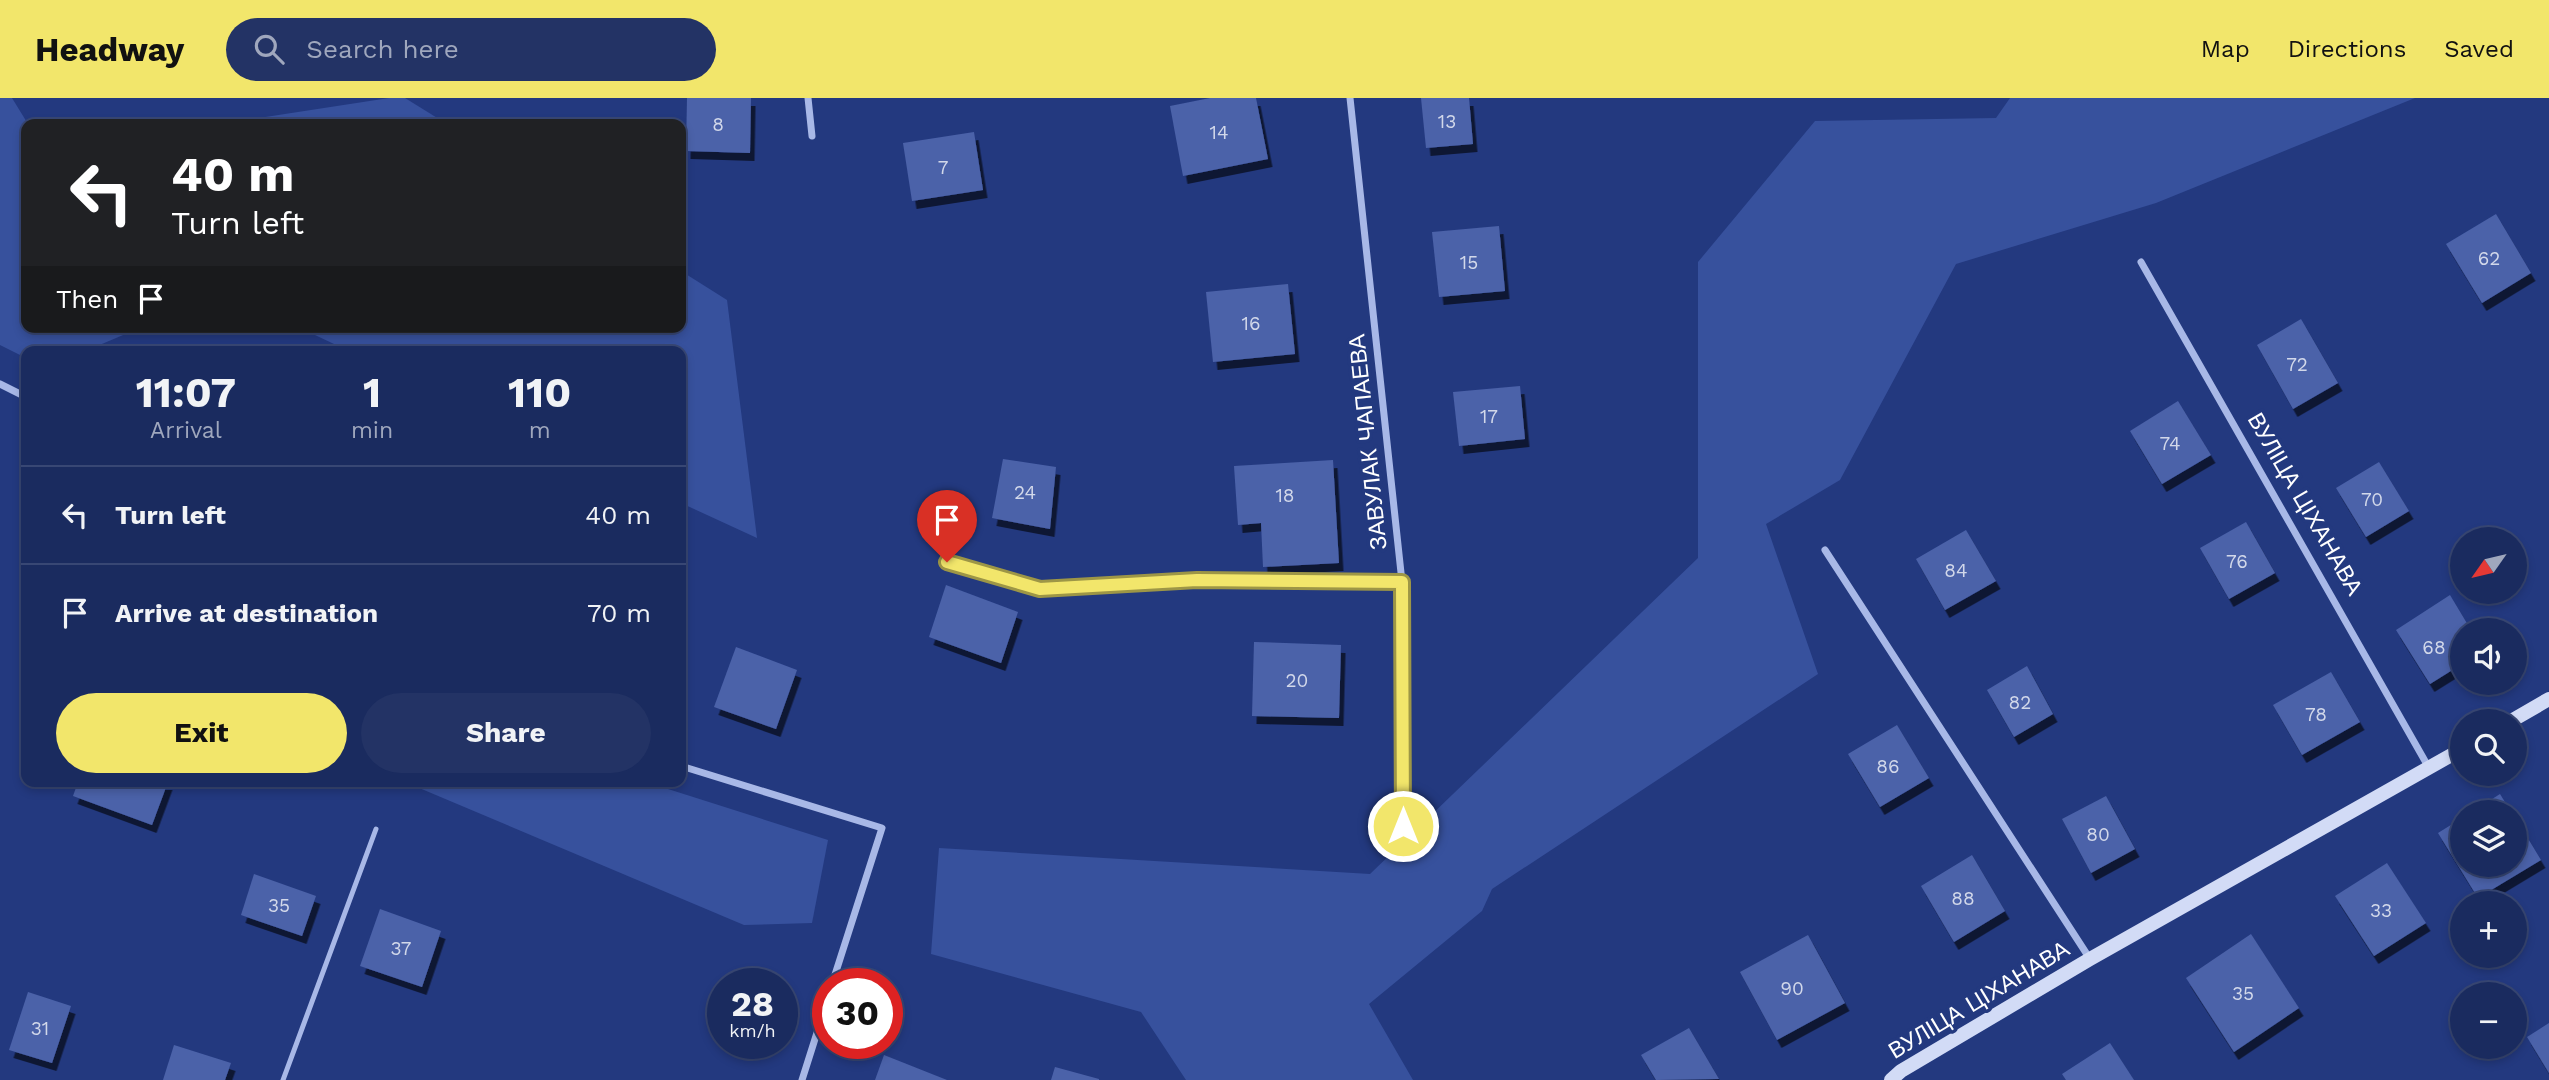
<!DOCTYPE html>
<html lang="en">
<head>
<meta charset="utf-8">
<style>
	:root { --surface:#1a2b5f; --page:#233365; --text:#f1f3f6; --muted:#9fa7bd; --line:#384774; --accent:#f2e66b }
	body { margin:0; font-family:"Work Sans",sans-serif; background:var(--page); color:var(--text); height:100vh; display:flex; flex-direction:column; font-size:26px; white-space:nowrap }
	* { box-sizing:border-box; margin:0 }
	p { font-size:23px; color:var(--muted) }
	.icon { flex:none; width:38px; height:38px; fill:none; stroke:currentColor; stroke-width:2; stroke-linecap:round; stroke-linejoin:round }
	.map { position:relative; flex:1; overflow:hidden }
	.sheet { position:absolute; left:21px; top:248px; width:665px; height:441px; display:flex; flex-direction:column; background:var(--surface); border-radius:14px; box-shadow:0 4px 10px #0003,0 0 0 2px var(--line) }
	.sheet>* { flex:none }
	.top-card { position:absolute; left:21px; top:21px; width:665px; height:214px; border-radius:14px; box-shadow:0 4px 10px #0003,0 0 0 2px var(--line); background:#202124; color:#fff; overflow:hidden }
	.needle { width:46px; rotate:236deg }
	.buttons { position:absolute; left:2450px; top:429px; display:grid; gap:14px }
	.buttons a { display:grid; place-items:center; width:77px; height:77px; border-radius:50%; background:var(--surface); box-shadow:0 4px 10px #0003,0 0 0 2px var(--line); font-size:35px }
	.speed { position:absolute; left:707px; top:870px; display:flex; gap:14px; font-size:35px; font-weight:700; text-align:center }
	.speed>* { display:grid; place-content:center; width:91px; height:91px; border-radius:50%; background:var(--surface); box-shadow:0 4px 10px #0003,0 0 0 2px var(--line); line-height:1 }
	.speed small { font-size:18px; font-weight:400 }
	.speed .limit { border:10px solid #d22; background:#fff; color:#111 }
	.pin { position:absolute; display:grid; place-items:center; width:60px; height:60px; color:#fff; margin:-72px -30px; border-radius:50% 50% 50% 0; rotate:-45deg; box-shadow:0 0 7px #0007 }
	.pin .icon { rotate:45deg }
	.me { position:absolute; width:77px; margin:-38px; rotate:0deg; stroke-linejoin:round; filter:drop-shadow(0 0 5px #0008) }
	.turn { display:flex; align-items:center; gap:24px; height:147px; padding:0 35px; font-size:32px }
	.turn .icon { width:91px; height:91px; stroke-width:2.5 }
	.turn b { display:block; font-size:49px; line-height:60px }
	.then { display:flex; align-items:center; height:66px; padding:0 35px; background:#0003; gap:14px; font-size:26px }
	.eta { display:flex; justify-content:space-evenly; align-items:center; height:119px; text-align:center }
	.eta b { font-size:42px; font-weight:700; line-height:49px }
	.action { display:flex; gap:14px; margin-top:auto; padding:14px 35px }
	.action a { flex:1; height:80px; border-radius:42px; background:var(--accent); color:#111; font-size:28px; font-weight:700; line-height:80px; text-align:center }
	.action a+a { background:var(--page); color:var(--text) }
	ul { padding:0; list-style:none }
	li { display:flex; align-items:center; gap:21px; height:98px; padding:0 35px; border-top:2px solid var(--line) }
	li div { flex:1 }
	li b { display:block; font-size:26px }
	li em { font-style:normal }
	header { display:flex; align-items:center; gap:42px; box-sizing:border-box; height:98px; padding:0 35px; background:var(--accent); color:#111 }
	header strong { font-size:33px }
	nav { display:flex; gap:38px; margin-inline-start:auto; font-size:24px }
	.search { width:490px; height:63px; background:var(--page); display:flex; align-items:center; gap:18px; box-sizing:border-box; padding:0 24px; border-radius:38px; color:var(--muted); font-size:26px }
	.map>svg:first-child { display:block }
</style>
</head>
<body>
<header>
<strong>Headway</strong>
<div class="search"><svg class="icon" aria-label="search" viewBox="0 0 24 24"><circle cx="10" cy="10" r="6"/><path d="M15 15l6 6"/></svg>Search here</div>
<nav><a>Map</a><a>Directions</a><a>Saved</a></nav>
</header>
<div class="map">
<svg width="2549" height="982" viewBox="0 0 2549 982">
	<defs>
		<filter id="shadow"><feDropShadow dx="4.5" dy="8" stdDeviation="0" flood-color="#0009"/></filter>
	</defs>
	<rect width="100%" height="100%" fill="#23397f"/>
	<g fill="#37519d">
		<path d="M 0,0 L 12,0 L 28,26 L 26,229 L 142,229 L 83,254 L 26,254 L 26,260 L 0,247 Z"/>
		<path d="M 389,0 L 405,0 L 447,26 L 219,26 Z"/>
		<path d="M 2010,0 L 2415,0 L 2156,105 L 1956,166 L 1840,382 L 1766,426 L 1818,576 L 1492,791 L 1482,813 L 1369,906 L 1413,982 L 1186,982 L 1141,914 L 931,856 L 939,750 L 1370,776 L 1698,460 L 1698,164 L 1815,23 L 1996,20 Z"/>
		<path d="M 681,173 L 727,202 L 757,440 L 681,405 L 681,254 L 351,254 L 298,229 L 681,229 Z"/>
		<path d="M 405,684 L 646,684 L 828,742 L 812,825 L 744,827 Z"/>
	</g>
	<g fill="#4b62a9" filter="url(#shadow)">
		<path d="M 687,0 L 751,0 L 750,55 L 686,53 Z"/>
		<path d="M 1210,0 L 1256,0 L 1268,61 L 1183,78 L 1170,8 Z"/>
		<path d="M 1421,0 L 1469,0 L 1473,46 L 1426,50 Z"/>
		<path d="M 974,34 L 983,92 L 912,103 L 903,45 Z"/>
		<path d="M 2496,116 L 2531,175 L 2482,205 L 2446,146 Z"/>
		<path d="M 1499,128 L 1505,193 L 1439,199 L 1432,134 Z"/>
		<path d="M 1288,186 L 1295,256 L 1213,264 L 1206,194 Z"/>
		<path d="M 2301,221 L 2338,285 L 2293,311 L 2257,247 Z"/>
		<path d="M 1520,288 L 1525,341 L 1459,348 L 1453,294 Z"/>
		<path d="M 2178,303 L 2211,357 L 2162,386 L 2130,333 Z"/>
		<path d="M 1003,361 L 1056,369 L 1050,431 L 992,420 Z"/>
		<path d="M 1333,362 L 1339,465 L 1263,469 L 1261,425 L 1238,427 L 1234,368 Z"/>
		<path d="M 2379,364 L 2409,413 L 2366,439 L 2336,390 Z"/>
		<path d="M 2246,424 L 2275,475 L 2229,501 L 2200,450 Z"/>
		<path d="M 1966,432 L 1996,483 L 1945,512 L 1916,461 Z"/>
		<path d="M 946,487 L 1018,514 L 1001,565 L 929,539 Z"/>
		<path d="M 2450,497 L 2471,532 L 2462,532 L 2462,566 L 2430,586 L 2396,532 Z"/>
		<path d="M 1254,544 L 1341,547 L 1339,620 L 1252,618 Z"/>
		<path d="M 736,549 L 797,572 L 776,631 L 714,609 Z"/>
		<path d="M 2027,568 L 2053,616 L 2014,639 L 1987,592 Z"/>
		<path d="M 2331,574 L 2360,624 L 2302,657 L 2273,607 Z"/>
		<path d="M 1897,627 L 1929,680 L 1880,709 L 1848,656 Z"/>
		<path d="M 78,684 L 168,684 L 152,727 L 73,698 Z"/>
		<path d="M 2500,696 L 2511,714 L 2472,714 Z"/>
		<path d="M 2106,698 L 2135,751 L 2091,775 L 2062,721 Z"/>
		<path d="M 2515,719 L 2541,762 L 2478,800 L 2438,735 L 2462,720 L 2462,766 L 2515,766 Z"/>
		<path d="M 1972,757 L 2005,813 L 1954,844 L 1921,788 Z"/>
		<path d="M 2387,765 L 2426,825 L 2374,858 L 2335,798 Z"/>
		<path d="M 254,776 L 316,798 L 302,838 L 241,817 Z"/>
		<path d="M 380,811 L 441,833 L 422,889 L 360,868 Z"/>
		<path d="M 2251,836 L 2299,910 L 2234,954 L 2186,880 Z"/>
		<path d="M 1808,837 L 1845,905 L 1777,942 L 1740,874 Z"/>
		<path d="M 28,894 L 71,908 L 52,965 L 9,952 Z"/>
		<path d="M 2549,925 L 2549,975 L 2527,939 Z"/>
		<path d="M 1689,930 L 1719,981 L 1656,982 L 1641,957 Z"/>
		<path d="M 2110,945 L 2134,982 L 2066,982 L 2062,976 Z"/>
		<path d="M 174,947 L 231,965 L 225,982 L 163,982 Z"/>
		<path d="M 884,957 L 947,982 L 875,982 Z"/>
		<path d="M 1055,969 L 1099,981 L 1099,982 L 1051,982 Z"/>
	</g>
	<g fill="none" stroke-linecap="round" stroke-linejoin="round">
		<g stroke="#a8b8e7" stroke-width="5">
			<path d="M 947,464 L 1039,490 L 1197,482 L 1402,484"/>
			<path d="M 283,982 L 376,731"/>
		</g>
		<g stroke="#a8b8e7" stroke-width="7">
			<path d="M 808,0 L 812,38"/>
			<path d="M 1350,0 L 1402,484 L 1403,728"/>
			<path d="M 2141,164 L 2429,670"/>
			<path d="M 0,286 L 26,299"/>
			<path d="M 1825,452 L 2090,861"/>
			<path d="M 681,668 L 882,730 L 832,886"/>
			<path d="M 802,982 L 828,900"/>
		</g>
		<g stroke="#d2dbf6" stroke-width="14">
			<path d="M 2511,623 L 2549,601"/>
			<path d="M 1891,982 L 1901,973 L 2090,861 L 2462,651"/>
		</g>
	</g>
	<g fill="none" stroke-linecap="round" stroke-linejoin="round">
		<g stroke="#9d9646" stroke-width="18">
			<path id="route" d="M 947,464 L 1040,491 L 1197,482 L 1402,484 L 1403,728"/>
		</g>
		<use href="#route" stroke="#f2e66b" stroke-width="12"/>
	</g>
	<g text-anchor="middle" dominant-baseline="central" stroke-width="7" stroke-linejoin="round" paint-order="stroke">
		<g font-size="19" fill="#d2d8ea">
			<text x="1447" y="23">13</text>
			<text x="718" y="26">8</text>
			<text x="1219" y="34">14</text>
			<text x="943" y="69">7</text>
			<text x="2489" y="160">62</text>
			<text x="1469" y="164">15</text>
			<text x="1251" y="225">16</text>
			<text x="2297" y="266">72</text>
			<text x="1489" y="318">17</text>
			<text x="2170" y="345">74</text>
			<text x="1025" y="394">24</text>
			<text x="1285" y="397">18</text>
			<text x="2372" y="401">70</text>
			<text x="2237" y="463">76</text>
			<text x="1956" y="472">84</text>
			<text x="2434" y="549">68</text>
			<text x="1297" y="582">20</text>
			<text x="2020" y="604">82</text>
			<text x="2316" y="616">78</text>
			<text x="1888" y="668">86</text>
			<text x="2098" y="736">80</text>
			<text x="1963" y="800">88</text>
			<text x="279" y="807">35</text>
			<text x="2381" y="812">33</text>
			<text x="401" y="850">37</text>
			<text x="1792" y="890">90</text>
			<text x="2243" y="895">35</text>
			<text x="40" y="930">31</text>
		</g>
		<g font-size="23" fill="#fff" stroke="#23397f">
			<text transform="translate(1368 344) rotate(-96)">ЗАВУЛАК ЧАПАЕВА</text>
			<text transform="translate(2305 406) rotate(60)">ВУЛІЦА ЦІХАНАВА</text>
			<text transform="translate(1979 902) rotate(-31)">ВУЛІЦА ЦІХАНАВА</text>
		</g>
	</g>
</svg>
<div class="buttons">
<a><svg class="needle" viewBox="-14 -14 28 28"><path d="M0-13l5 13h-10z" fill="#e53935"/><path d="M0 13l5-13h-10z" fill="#9fa7bd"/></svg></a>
<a><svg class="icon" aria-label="sound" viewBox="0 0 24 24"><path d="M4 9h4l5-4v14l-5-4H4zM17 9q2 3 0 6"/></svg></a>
<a><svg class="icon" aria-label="search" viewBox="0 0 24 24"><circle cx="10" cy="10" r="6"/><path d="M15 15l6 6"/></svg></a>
<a><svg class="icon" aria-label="layers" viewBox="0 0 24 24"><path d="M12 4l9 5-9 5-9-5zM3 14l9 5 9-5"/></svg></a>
<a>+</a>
<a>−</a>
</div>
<div class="speed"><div>28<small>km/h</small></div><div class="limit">30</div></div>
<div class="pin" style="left:947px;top:464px;background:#d93025"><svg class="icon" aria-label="arrive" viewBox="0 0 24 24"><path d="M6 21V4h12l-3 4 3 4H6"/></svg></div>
<svg class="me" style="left:1403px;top:728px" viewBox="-20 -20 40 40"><circle r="17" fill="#f2e66b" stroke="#fff" stroke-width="3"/><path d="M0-11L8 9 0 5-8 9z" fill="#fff"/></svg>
<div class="top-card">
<div class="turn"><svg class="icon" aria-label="left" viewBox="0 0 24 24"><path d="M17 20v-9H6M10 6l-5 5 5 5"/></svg><div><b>40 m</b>Turn left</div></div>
<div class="then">Then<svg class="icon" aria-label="arrive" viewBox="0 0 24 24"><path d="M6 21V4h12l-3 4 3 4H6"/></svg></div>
</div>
<section class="sheet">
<div class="eta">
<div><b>11:07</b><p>Arrival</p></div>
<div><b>1</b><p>min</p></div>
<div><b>110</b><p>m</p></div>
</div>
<ul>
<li><svg class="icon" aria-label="left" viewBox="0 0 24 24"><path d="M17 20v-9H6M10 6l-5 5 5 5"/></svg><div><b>Turn left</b></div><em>40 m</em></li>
<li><svg class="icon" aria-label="arrive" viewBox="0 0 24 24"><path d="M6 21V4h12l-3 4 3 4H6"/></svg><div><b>Arrive at destination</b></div><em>70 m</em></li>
</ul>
<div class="action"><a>Exit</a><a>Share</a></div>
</section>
</div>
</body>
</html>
